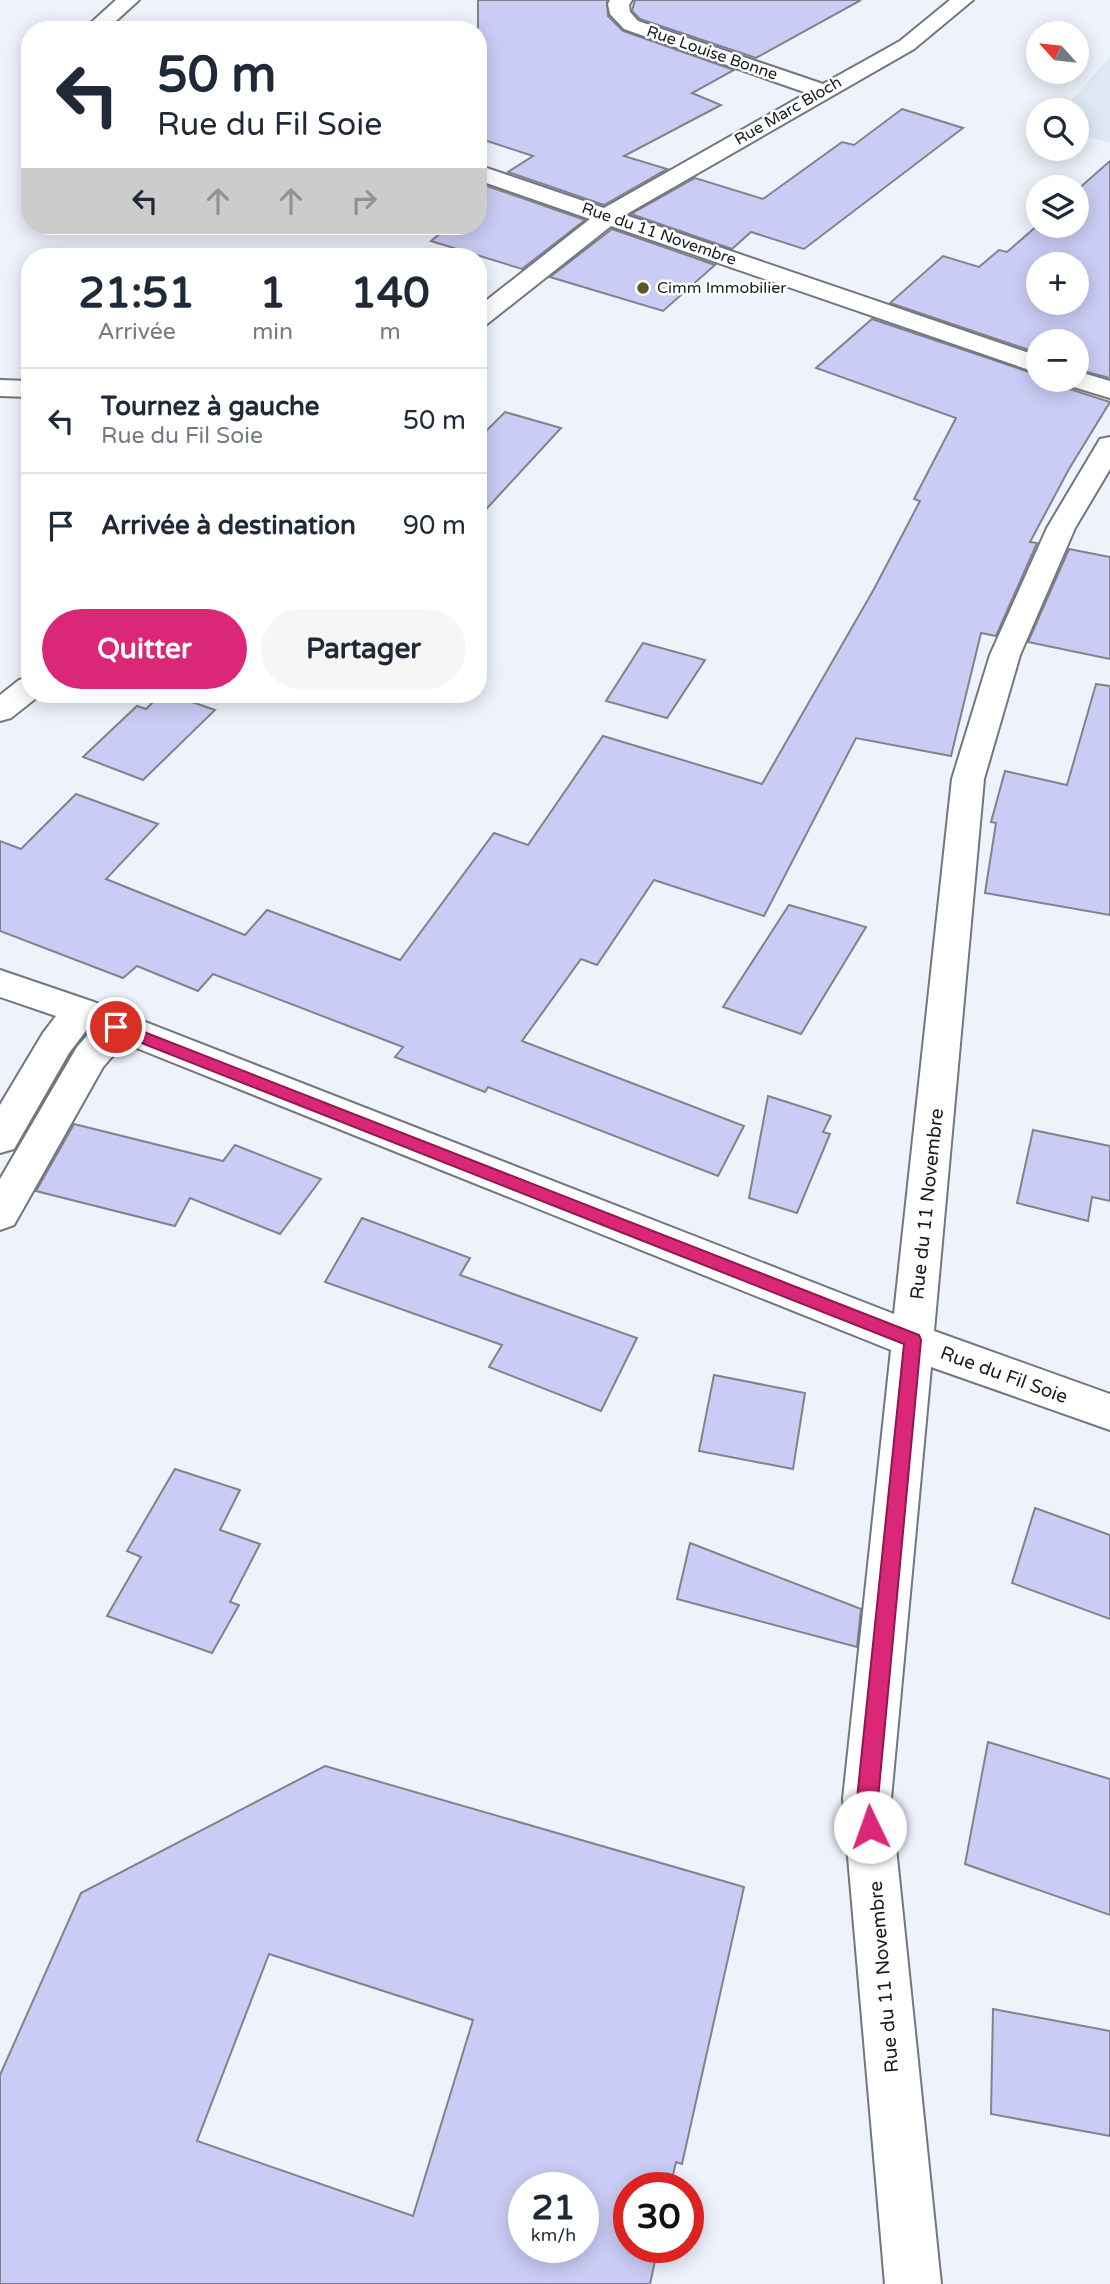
<!DOCTYPE html>
<html lang="fr">
<head>
<meta charset="utf-8">
<style>
	:root { --surface:#fff; --page:#f6f6f7; --text:#1f2937; --muted:#747a83; --line:#e0e1e3; --accent:#db2777 }
	body { margin:0; font-family:"Varela Round",sans-serif; background:var(--page); color:var(--text); height:100vh; display:flex; flex-direction:column; font-size:26px; white-space:nowrap }
	* { box-sizing:border-box; margin:0 }
	p { font-size:23px; color:var(--muted) }
	.icon { flex:none; width:38px; height:38px; fill:none; stroke:currentColor; stroke-width:2; stroke-linecap:round; stroke-linejoin:round }
	.map { position:relative; flex:1; overflow:hidden }
	.sheet { position:absolute; left:21px; top:248px; width:466px; height:455px; display:flex; flex-direction:column; background:var(--surface); border-radius:28px; box-shadow:0 4px 18px #0003 }
	.sheet>* { flex:none }
	.banner { position:absolute; left:21px; top:21px; width:466px; height:214px; border-radius:28px; box-shadow:0 4px 18px #0003; background:#fff; color:var(--text); overflow:hidden }
	.needle { width:46px; rotate:297deg }
	.tools { position:absolute; left:1026px; top:21px; display:grid; gap:14px }
	.tools a { display:grid; place-items:center; width:63px; height:63px; border-radius:50%; background:var(--surface); box-shadow:0 4px 18px #0003; font-size:35px }
	.speed { position:absolute; left:508px; top:2172px; display:flex; gap:14px; font-size:35px; font-weight:700; text-align:center }
	.speed>* { display:grid; place-content:center; width:91px; height:91px; border-radius:50%; background:var(--surface); box-shadow:0 4px 18px #0003; line-height:1 }
	.speed small { font-size:18px; font-weight:400 }
	.speed .limit { border:10px solid #d22; background:#fff; color:#111 }
	.pin { position:absolute; display:grid; place-items:center; width:60px; height:60px; color:#fff; margin:-30px; border:4px solid #fff; border-radius:50%; box-shadow:0 2px 7px #0007 }
	.me { position:absolute; width:77px; margin:-38px; rotate:357deg; stroke-linejoin:round; filter:drop-shadow(0 0 5px #0008) }
	.turn { display:flex; align-items:center; gap:24px; height:147px; padding:0 21px; font-size:32px }
	.turn .icon { width:91px; height:91px; stroke-width:2.5 }
	.turn b { display:block; font-size:49px; line-height:60px }
	.lanes { display:flex; align-items:center; height:66px; padding:0 21px; background:#0003; justify-content:center; gap:35px; direction:ltr }
	.lanes .off { opacity:.35 }
	.eta { display:flex; justify-content:space-evenly; align-items:center; height:119px; text-align:center }
	.eta b { font-size:42px; font-weight:700; line-height:49px }
	.cta { display:flex; gap:14px; margin-top:auto; padding:14px 21px }
	.cta a { flex:1; height:80px; border-radius:42px; background:var(--accent); color:#fff; font-size:28px; font-weight:700; line-height:80px; text-align:center }
	.cta a+a { background:var(--page); color:var(--text) }
	ul { padding:0; list-style:none }
	li { display:flex; align-items:center; gap:21px; height:105px; padding:0 21px; border-top:2px solid var(--line) }
	li div { flex:1 }
	li b { display:block; font-size:26px }
	li em { font-style:normal }
	.map>svg:first-child { display:block }
</style>
</head>
<body>
<div class="map">
<svg width="1110" height="2284" viewBox="0 0 1110 2284">
	<rect width="100%" height="100%" fill="#edf2fb"/>
	<path fill="#dee7f6" d="M 1110,57 L 1110,143 L 1076,133 L 1076,110 L 1063,110 Z"/>
	<g fill="#cbccf5" stroke="#82828b" stroke-width="2" fill-rule="evenodd">
		<path d="M 478,0 L 607,0 L 608,16 L 623,31 L 734,70 L 692,93 L 721,105 L 624,156 L 667,169 L 604,205 L 508,172 L 533,156 L 478,138 Z"/>
		<path d="M 635,0 L 861,0 L 756,58 L 640,19 L 632,11 Z"/>
		<path d="M 902,109 L 963,128 L 804,249 L 751,232 L 732,249 L 631,214 L 695,178 L 763,199 L 842,142 L 854,145 Z"/>
		<path d="M 1110,161 L 1110,378 L 1076,369 L 1076,341 L 1038,341 L 1038,353 L 890,303 L 943,256 L 979,267 L 999,250 L 1007,252 L 1038,225 L 1076,226 L 1076,191 ZM 1038,264 L 1076,264 L 1076,303 L 1038,303 Z"/>
		<path d="M 487,186 L 585,220 L 522,269 L 431,241 L 449,226 L 478,226 L 478,192 Z"/>
		<path d="M 612,229 L 715,265 L 663,311 L 550,277 Z"/>
		<path d="M 872,319 L 1038,375 L 1038,380 L 1060,380 L 1066,388 L 1110,402 L 1069,469 L 1030,542 L 1037,543 L 996,636 L 981,633 L 951,756 L 856,738 L 764,916 L 654,880 L 597,965 L 581,959 L 522,1041 L 744,1126 L 718,1176 L 488,1087 L 485,1092 L 395,1057 L 403,1047 L 213,974 L 198,991 L 137,966 L 123,978 L 0,931 L 0,841 L 21,849 L 76,794 L 158,824 L 106,879 L 245,935 L 267,910 L 400,960 L 494,833 L 528,845 L 603,736 L 762,784 L 874,589 L 920,501 L 914,499 L 956,418 L 816,368 Z"/>
		<path d="M 505,412 L 561,428 L 478,518 L 478,439 Z"/>
		<path d="M 1069,549 L 1110,557 L 1110,659 L 1028,642 Z"/>
		<path d="M 643,643 L 705,660 L 667,718 L 606,701 Z"/>
		<path d="M 1096,684 L 1110,686 L 1110,915 L 985,893 L 996,823 L 991,822 L 1005,771 L 1067,785 Z"/>
		<path d="M 160,695 L 172,695 L 215,710 L 143,780 L 83,757 L 137,706 L 146,709 Z"/>
		<path d="M 789,905 L 866,927 L 801,1034 L 723,1007 Z"/>
		<path d="M 768,1096 L 831,1116 L 823,1132 L 830,1134 L 797,1213 L 749,1198 Z"/>
		<path d="M 74,1124 L 223,1161 L 235,1145 L 321,1179 L 280,1234 L 190,1198 L 175,1226 L 36,1191 Z"/>
		<path d="M 1033,1130 L 1110,1146 L 1110,1201 L 1092,1197 L 1088,1221 L 1017,1203 Z"/>
		<path d="M 362,1218 L 470,1258 L 460,1275 L 637,1338 L 601,1411 L 489,1367 L 502,1345 L 325,1282 Z"/>
		<path d="M 714,1375 L 805,1393 L 793,1469 L 699,1451 Z"/>
		<path d="M 175,1469 L 240,1490 L 220,1530 L 260,1544 L 230,1602 L 239,1605 L 212,1653 L 107,1616 L 141,1557 L 127,1551 Z"/>
		<path d="M 1035,1508 L 1110,1535 L 1110,1619 L 1012,1583 Z"/>
		<path d="M 690,1543 L 861,1609 L 857,1647 L 677,1599 Z"/>
		<path d="M 988,1742 L 1110,1779 L 1110,1915 L 965,1864 Z"/>
		<path d="M 325,1766 L 744,1887 L 682,2164 L 676,2162 L 670,2188 L 628,2188 L 628,2247 L 658,2247 L 650,2284 L 0,2284 L 0,2075 L 81,1893 ZM 269,1954 L 473,2020 L 413,2216 L 197,2141 ZM 523,2188 L 583,2188 L 583,2247 L 523,2247 Z"/>
		<path d="M 993,2009 L 1110,2031 L 1110,2136 L 991,2114 Z"/>
	</g>
	<g fill="none" stroke-linecap="round" stroke-linejoin="round">
		<g stroke="#72767e" stroke-width="4">
			<g id="minor">
				<path d="M 116,0 L 139,0 L 106,30 L 83,30 Z"/>
				<path d="M 610,0 L 632,0 L 629,5 L 630,12 L 638,21 L 823,84 L 900,41 L 950,0 L 973,0 L 914,49 L 625,215 L 1038,356 L 1038,373 L 611,226 L 487,324 L 478,327 L 478,307 L 590,219 L 478,180 L 478,165 L 604,208 L 807,93 L 624,29 L 610,14 L 608,4 Z"/>
				<path d="M 1076,371 L 1110,381 L 1110,398 L 1067,385 L 1063,380 L 1076,380 Z"/>
				<path d="M 0,380 L 30,381 L 30,397 L 0,396 Z"/>
				<path d="M 1110,437 L 1110,469 L 1075,528 L 1020,655 L 984,779 L 934,1331 L 1110,1394 L 1110,1430 L 931,1367 L 891,1799 L 941,2284 L 885,2284 L 843,1799 L 891,1350 L 124,1043 L 103,1067 L 14,1225 L 0,1230 L 0,1179 L 77,1047 L 92,1030 L 88,1028 L 69,1053 L 14,1149 L 0,1153 L 0,1105 L 43,1033 L 56,1016 L 0,997 L 0,970 L 94,1002 L 894,1314 L 952,779 L 990,655 L 1047,528 L 1100,439 Z"/>
				<path d="M 30,677 L 30,695 L 40,695 L 11,718 L 0,721 L 0,695 L 19,680 Z"/>
			</g>
		</g>
		<use href="#minor" fill="#fff" fill-rule="evenodd"/>
	</g>
	<path fill="#db2777" stroke="#8e194d" stroke-width="2" d="M 116,1021 L 919,1335 L 921,1340 L 878,1799 L 880,1827 L 877,1834 L 870,1837 L 863,1834 L 857,1799 L 904,1344 L 111,1031 L 109,1027 Z"/>
	<circle fill="#5d5926" stroke="#fff" stroke-width="2.5" cx="643" cy="288" r="7"/>
	<g text-anchor="middle" dominant-baseline="central" stroke-width="5" stroke-linejoin="round" paint-order="stroke">
		<g font-size="16" fill="#191b1e" stroke="#fff">
			<text transform="translate(712 53) rotate(19)">Rue Louise Bonne</text>
			<text transform="translate(788 111) rotate(-30)">Rue Marc Bloch</text>
			<text transform="translate(659 234) rotate(19)">Rue du 11 Novembre</text>
		</g>
		<g font-size="16" fill="#191b1e" stroke="#fff" text-anchor="start">
			<text x="657" y="288">Cimm Immobilier</text>
		</g>
		<g font-size="19" fill="#191b1e" stroke="#fff">
			<text transform="translate(927 1204) rotate(-84)">Rue du 11 Novembre</text>
			<text transform="translate(1004 1375) rotate(20)">Rue du Fil Soie</text>
			<text transform="translate(884 1977) rotate(-95)">Rue du 11 Novembre</text>
		</g>
	</g>
</svg>
<div class="tools">
<a><svg class="needle" viewBox="-14 -14 28 28"><path d="M0-13l5 13h-10z" fill="#e53935"/><path d="M0 13l5-13h-10z" fill="#747a83"/></svg></a>
<a><svg class="icon" aria-label="search" viewBox="0 0 24 24"><circle cx="10" cy="10" r="6"/><path d="M15 15l6 6"/></svg></a>
<a><svg class="icon" aria-label="layers" viewBox="0 0 24 24"><path d="M12 4l9 5-9 5-9-5zM3 14l9 5 9-5"/></svg></a>
<a>+</a>
<a>−</a>
</div>
<div class="speed"><div>21<small>km/h</small></div><div class="limit">30</div></div>
<div class="pin" style="left:116px;top:1027px;background:#d93025"><svg class="icon" aria-label="arrive" viewBox="0 0 24 24"><path d="M6 21V4h12l-3 4 3 4H6"/></svg></div>
<svg class="me" style="left:870px;top:1827px" viewBox="-20 -20 40 40"><circle r="19" fill="#fff"/><path d="M0-13L10 11 0 6-10 11z" fill="#db2777"/></svg>
<div class="banner">
<div class="turn"><svg class="icon" aria-label="left" viewBox="0 0 24 24"><path d="M17 20v-9H6M10 6l-5 5 5 5"/></svg><div><b>50 m</b>Rue du Fil Soie</div></div>
<div class="lanes"><svg class="icon" aria-label="left" viewBox="0 0 24 24"><path d="M17 20v-9H6M10 6l-5 5 5 5"/></svg><svg class="icon off" aria-label="ahead" viewBox="0 0 24 24"><path d="M12 20V5M6 11l6-6 6 6"/></svg><svg class="icon off" aria-label="ahead" viewBox="0 0 24 24"><path d="M12 20V5M6 11l6-6 6 6"/></svg><svg class="icon off" aria-label="right" viewBox="0 0 24 24"><path d="M7 20v-9h11M14 6l5 5-5 5"/></svg></div>
</div>
<section class="sheet">
<div class="eta">
<div><b>21:51</b><p>Arrivée</p></div>
<div><b>1</b><p>min</p></div>
<div><b>140</b><p>m</p></div>
</div>
<ul>
<li><svg class="icon" aria-label="left" viewBox="0 0 24 24"><path d="M17 20v-9H6M10 6l-5 5 5 5"/></svg><div><b>Tournez à gauche</b><p>Rue du Fil Soie</p></div><em>50 m</em></li>
<li><svg class="icon" aria-label="arrive" viewBox="0 0 24 24"><path d="M6 21V4h12l-3 4 3 4H6"/></svg><div><b>Arrivée à destination</b></div><em>90 m</em></li>
</ul>
<div class="cta"><a>Quitter</a><a>Partager</a></div>
</section>
</div>
</body>
</html>
